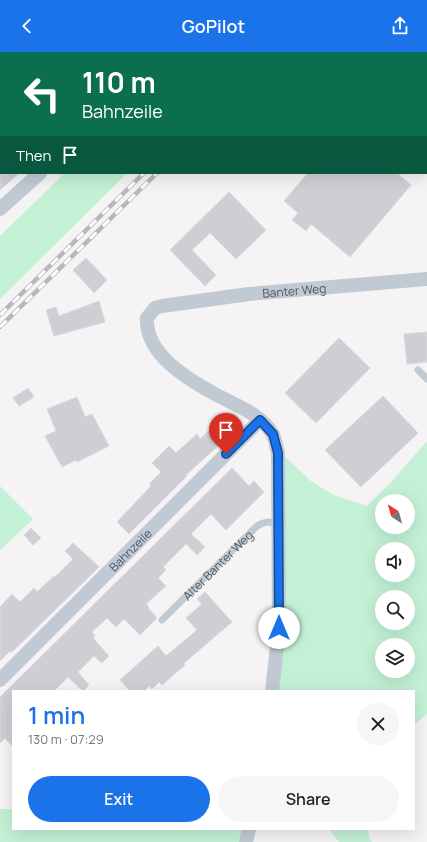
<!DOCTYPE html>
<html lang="en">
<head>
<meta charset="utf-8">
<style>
	:root { --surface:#fff; --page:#f6f6f6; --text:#222; --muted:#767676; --accent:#1a73e8 }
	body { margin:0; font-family:Manrope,sans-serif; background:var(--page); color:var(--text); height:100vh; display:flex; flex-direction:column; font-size:15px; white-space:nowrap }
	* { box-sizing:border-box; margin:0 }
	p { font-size:13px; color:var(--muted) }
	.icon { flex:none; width:22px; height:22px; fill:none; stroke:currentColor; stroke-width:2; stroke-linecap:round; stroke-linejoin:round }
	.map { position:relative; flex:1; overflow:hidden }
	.drawer { position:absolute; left:12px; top:638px; width:403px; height:140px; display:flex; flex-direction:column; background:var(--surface); border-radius:0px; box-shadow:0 4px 16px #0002 }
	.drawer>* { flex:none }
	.banner { position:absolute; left:0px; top:0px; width:427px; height:122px; box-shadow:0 4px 16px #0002; background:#0b6e4f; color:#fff; overflow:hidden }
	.needle { width:26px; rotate:323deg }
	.tools { position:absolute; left:375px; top:442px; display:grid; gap:8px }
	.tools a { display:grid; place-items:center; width:40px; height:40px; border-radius:50%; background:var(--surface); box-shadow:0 4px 16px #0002; font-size:20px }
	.pin { position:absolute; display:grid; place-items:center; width:34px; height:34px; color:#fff; margin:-41px -17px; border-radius:50% 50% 50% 0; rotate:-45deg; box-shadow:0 0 4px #0007 }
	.pin .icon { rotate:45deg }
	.me { position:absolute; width:44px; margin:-22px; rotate:0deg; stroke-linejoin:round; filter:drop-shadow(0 0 3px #0008) }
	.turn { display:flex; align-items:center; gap:14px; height:84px; padding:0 16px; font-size:18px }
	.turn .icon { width:52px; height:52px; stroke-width:2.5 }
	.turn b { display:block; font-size:28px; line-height:34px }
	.then { display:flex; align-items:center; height:38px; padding:0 16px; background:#0003; gap:8px; font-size:15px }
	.round { display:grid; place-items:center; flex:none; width:42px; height:42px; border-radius:21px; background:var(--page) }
	.head { display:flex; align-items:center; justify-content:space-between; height:68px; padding:0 16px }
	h1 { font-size:24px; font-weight:600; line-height:30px; color:var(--accent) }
	.action { display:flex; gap:8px; margin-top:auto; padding:8px 16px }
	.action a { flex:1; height:46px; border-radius:24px; background:var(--accent); color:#fff; font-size:16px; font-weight:600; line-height:46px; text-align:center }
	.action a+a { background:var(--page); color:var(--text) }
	header { display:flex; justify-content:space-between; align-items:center; height:52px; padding:0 16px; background:var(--accent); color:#fff; font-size:18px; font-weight:600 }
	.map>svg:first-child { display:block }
</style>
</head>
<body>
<header><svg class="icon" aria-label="back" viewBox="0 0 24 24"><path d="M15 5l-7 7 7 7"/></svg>GoPilot<svg class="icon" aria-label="share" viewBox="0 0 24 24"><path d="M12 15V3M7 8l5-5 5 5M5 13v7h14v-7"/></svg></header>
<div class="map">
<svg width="427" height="790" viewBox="0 0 427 790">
	<rect width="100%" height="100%" fill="#f5f3f3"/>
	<g fill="#c3f1d5" fill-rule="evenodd">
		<path d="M 69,0 L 248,0 L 247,1 Z"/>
		<path d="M 65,121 L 127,121 L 0,247 L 0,184 Z"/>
		<path d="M 427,389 L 427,662 L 414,673 L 414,639 L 275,639 L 280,400 L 312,430 L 334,443 L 367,454 L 393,428 ZM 382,449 L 408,449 L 408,475 L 382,475 ZM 382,497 L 408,497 L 408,523 L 382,523 ZM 382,545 L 408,545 L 408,571 L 382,571 ZM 382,593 L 408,593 L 408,619 L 382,619 Z"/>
		<path d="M 0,434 L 33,467 L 0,498 Z"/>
		<path d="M 0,757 L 13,757 L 13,777 L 245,777 L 243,790 L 0,790 Z"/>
		<path d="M 329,777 L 368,777 L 369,785 L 372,790 L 339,790 Z"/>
	</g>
	<g fill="#cdcfd5" stroke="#d7d9de">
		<path d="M 0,121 L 19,121 L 0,138 Z"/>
		<path d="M 308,121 L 397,121 L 411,133 L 350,205 L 311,172 L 306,179 L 292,168 L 298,161 L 284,149 Z"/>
		<path d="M 229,140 L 266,178 L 236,207 L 210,181 L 192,198 L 216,223 L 205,234 L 170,198 Z"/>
		<path d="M 86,206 L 107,228 L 94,241 L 73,218 Z"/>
		<path d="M 99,249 L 105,270 L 54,284 L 46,258 L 56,255 L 59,264 Z"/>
		<path d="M 427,280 L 427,310 L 407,312 L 404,282 Z"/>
		<path d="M 339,286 L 370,316 L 316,371 L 285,341 Z"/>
		<path d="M 28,336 L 34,345 L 19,354 L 13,346 Z"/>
		<path d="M 383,344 L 418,381 L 361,435 L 325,398 Z"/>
		<path d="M 77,345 L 85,365 L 92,362 L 109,394 L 77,410 L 76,408 L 62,415 L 45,384 L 56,379 L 47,357 Z"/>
		<path d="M 214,374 L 222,384 L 217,389 L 220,392 L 186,423 L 187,424 L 129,482 L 117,470 L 151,434 L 149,432 L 161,420 L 152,411 L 169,394 L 176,401 L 197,382 L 200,387 Z"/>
		<path d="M 232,416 L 249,434 L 254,429 L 264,440 L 226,478 L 211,462 L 191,482 L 205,495 L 197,503 L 186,492 L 163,515 L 166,518 L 158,526 L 166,534 L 146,552 L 149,555 L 148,556 L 157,566 L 140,583 L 124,567 L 116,575 L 107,566 L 92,580 L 95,584 L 93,586 L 109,604 L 102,611 L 94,604 L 78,620 L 89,633 L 83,639 L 68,625 L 54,639 L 13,639 L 13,695 L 5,686 L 0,691 L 0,645 Z"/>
		<path d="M 31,476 L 41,486 L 33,493 L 24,483 Z"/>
		<path d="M 73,491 L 99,515 L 12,600 L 10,599 L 0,609 L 0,555 L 12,542 L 20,550 L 34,536 L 37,540 L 54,524 L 55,525 L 73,507 L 65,499 Z"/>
		<path d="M 205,540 L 232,570 L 184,611 L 185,613 L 162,633 L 159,630 L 152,637 L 149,634 L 144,639 L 130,639 L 120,628 L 158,594 L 166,604 L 197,578 L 186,566 L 202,552 L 197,547 Z"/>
	</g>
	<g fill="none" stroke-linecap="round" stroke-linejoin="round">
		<g stroke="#c1cad2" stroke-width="7">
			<path d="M 59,0 L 59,1"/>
			<path d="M 418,318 L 427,327"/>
			<path id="s1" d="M 162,568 L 257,474 C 265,469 270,469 279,473"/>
		</g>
		<g stroke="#c1cad2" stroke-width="14">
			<path d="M 0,157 L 40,121"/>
			<path id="s2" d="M 0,628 L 260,368"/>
			<path id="s3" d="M 272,639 L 279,576 L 278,401 C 276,395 276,387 272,381 C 261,362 233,352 215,342 C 187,327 145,302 147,266 L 155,256 L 162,254 L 249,242 L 427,227"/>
			<path d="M 246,790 L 249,777"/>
		</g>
		<g stroke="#c1cbd6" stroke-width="20">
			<path d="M 356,0 L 357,1"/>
			<path d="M 426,69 L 427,69"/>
		</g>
		<g stroke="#b5b8bd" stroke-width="4.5">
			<g id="rail">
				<path d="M 266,1 L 267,0"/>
				<path d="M 279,1 L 280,0"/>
				<path d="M 0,263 L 144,121"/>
				<path d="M 0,275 L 157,121"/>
			</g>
		</g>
		<use href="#rail" stroke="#fff" stroke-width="3" stroke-dasharray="9" stroke-linecap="butt"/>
	</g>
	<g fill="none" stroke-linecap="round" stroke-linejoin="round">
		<g stroke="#114b97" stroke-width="10">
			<path id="route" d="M 226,402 L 260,368 L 273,382 L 278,401 L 279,576"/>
		</g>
		<use href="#route" stroke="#1a73e8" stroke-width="7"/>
	</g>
	<g text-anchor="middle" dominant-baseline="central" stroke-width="3" stroke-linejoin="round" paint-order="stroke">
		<g font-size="12" fill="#4a5661" stroke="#fff">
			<text stroke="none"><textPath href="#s3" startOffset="590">Banter Weg</textPath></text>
			<text stroke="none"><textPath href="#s2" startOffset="184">Bahnzeile</textPath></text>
			<text stroke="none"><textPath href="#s1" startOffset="78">Alter Banter Weg</textPath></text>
		</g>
	</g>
</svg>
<div class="tools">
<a><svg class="needle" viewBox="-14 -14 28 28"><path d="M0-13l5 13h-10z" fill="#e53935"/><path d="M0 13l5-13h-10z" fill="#767676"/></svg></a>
<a><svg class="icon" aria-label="sound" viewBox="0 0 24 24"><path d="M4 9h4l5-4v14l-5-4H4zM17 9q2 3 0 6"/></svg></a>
<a><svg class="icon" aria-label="search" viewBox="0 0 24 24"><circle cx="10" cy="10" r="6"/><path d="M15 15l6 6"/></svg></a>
<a><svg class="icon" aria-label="layers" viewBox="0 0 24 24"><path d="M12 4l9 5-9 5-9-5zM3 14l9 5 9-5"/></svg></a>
</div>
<div class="pin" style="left:226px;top:402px;background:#d93025"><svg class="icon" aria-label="arrive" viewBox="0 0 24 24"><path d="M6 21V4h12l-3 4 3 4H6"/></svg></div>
<svg class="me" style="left:279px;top:576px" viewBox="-20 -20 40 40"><circle r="19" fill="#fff"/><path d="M0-13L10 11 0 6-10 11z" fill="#1a73e8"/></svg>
<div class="banner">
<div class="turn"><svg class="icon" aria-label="left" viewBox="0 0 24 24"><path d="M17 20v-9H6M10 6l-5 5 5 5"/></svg><div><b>110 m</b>Bahnzeile</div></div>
<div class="then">Then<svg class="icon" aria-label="arrive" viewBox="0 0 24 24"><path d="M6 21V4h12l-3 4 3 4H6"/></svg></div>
</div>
<section class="drawer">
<div class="head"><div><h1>1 min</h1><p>130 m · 07:29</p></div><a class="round"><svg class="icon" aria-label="close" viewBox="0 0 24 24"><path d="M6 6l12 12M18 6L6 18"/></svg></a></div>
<div class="action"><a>Exit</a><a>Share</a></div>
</section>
</div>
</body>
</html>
